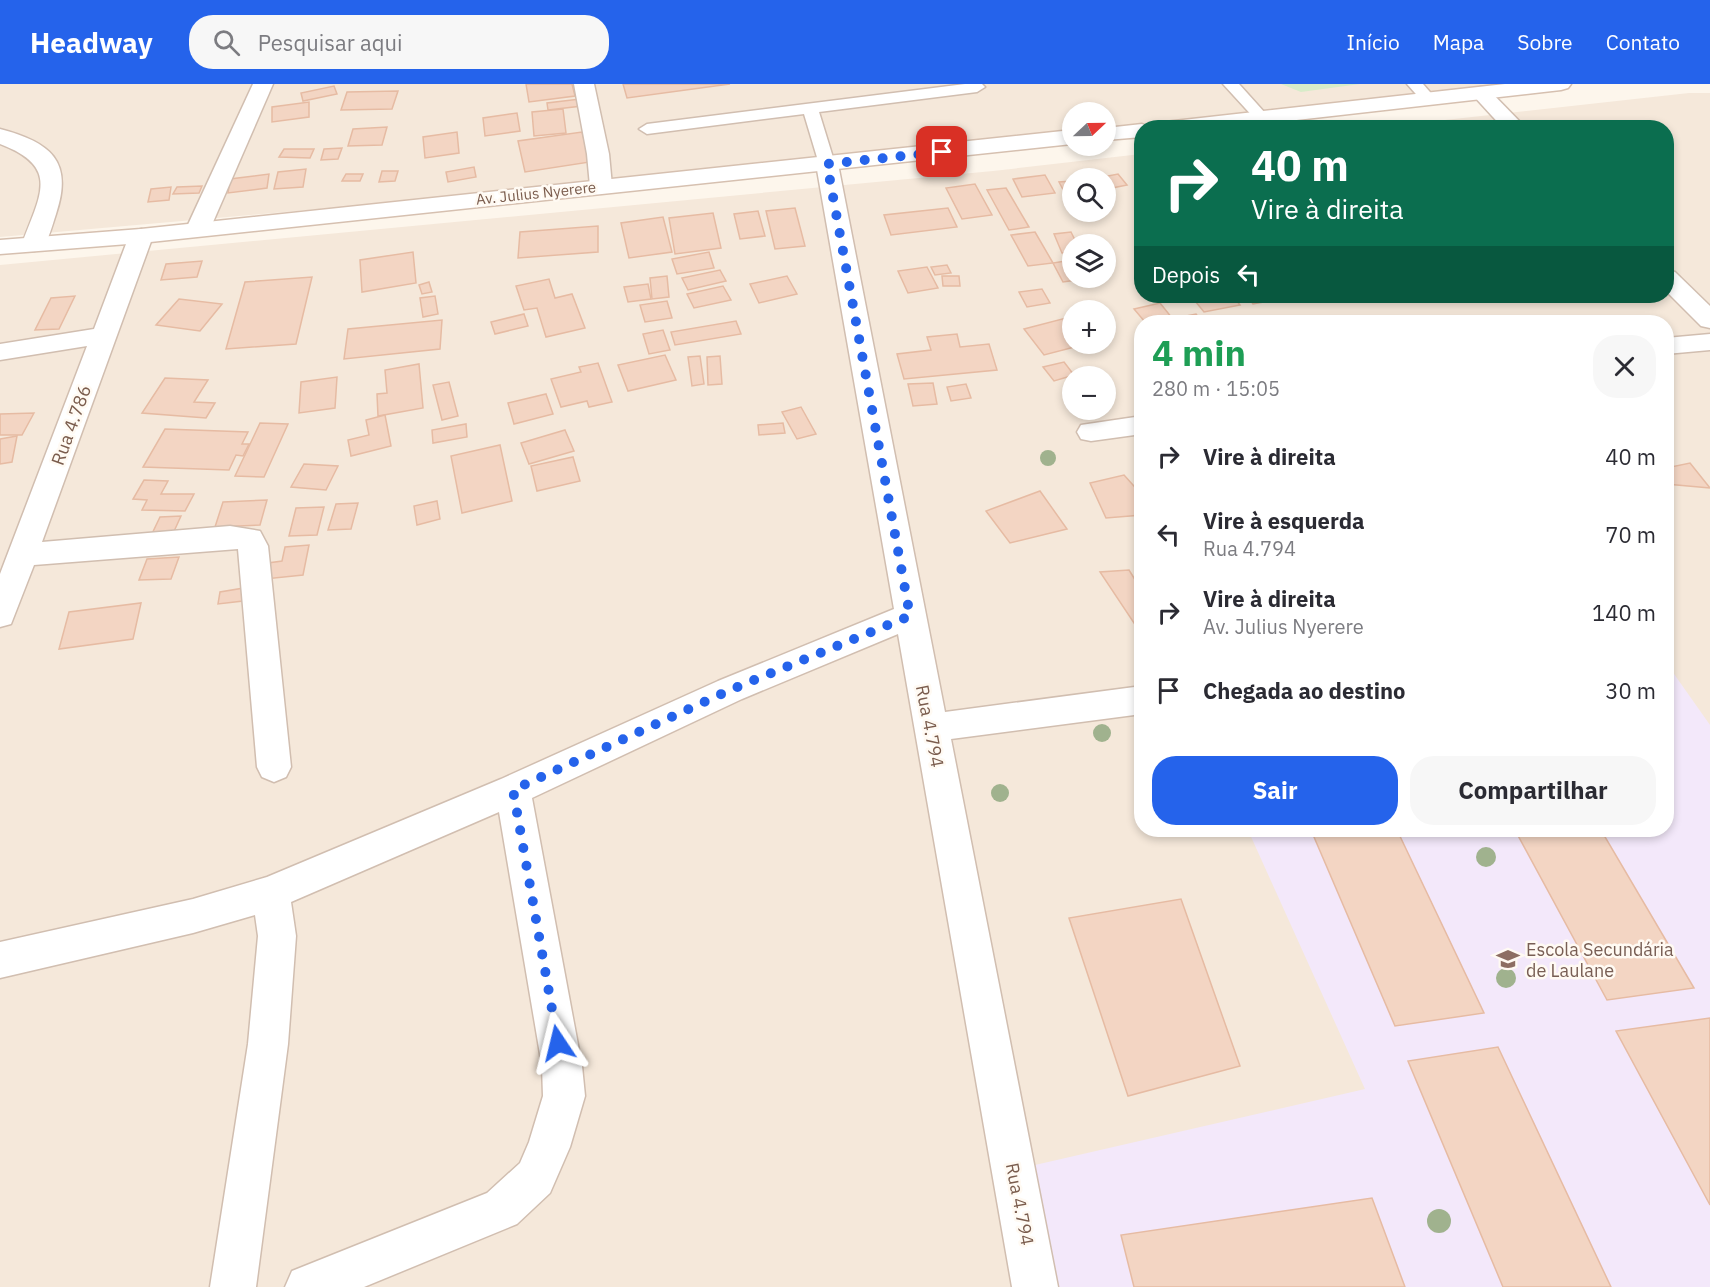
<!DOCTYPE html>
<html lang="pt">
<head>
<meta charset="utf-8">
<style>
	:root { --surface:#fff; --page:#f7f7f7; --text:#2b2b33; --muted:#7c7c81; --accent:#2563eb }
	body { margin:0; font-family:"IBM Plex Sans",sans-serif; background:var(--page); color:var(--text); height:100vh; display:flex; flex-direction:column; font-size:22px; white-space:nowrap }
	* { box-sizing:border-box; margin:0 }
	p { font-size:20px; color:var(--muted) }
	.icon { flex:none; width:33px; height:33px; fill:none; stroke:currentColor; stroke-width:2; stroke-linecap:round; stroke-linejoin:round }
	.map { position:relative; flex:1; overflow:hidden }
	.drawer { position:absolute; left:1134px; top:231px; width:540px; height:522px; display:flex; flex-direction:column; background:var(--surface); border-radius:24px; box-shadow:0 3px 9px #0003 }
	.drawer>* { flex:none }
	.hud { position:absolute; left:1134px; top:36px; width:540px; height:183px; border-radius:24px; box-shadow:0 3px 9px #0003; background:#0b6e4f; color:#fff; overflow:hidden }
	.needle { width:39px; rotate:68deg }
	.tools { position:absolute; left:1062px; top:18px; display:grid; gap:12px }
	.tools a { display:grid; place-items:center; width:54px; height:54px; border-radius:50%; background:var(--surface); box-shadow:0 3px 9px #0003; font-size:30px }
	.pin { position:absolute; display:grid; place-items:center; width:51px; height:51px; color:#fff; margin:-26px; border-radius:12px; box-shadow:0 3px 9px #0006 }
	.me { position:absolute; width:66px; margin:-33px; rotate:350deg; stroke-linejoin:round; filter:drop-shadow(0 0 4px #0008) }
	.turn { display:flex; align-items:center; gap:21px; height:126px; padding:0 18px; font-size:27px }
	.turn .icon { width:78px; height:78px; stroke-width:2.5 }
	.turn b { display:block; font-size:42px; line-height:51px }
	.then { display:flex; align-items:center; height:57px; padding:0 18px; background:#0003; gap:12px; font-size:22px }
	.round { display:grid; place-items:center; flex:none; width:63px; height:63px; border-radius:24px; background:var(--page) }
	.headline { display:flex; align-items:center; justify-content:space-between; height:102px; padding:0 18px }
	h1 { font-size:36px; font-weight:800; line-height:45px; color:#1e9e55 }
	.action { display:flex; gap:12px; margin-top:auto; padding:12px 18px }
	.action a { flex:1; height:69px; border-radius:24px; background:var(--accent); color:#fff; font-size:24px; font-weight:800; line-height:69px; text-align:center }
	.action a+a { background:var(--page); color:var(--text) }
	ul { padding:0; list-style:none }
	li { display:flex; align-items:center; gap:18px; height:78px; padding:0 18px }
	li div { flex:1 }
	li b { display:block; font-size:22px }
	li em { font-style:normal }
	header { display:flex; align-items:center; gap:36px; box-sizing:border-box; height:84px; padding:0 30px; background:var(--accent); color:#fff }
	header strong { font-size:28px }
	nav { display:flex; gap:33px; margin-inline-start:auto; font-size:21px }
	.search { width:420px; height:54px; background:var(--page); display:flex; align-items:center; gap:15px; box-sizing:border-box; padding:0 21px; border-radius:24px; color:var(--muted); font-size:22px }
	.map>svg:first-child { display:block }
</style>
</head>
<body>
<header>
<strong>Headway</strong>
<div class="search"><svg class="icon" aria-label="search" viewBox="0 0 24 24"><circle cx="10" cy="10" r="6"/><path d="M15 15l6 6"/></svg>Pesquisar aqui</div>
<nav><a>Início</a><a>Mapa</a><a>Sobre</a><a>Contato</a></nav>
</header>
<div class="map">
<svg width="1710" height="1203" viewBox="0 0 1710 1203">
	<rect width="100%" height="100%" fill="#fdf6ec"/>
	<g fill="#f5e8da" fill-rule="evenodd">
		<path d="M 0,0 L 1546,0 L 1106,47 L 1106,28 L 1072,28 L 1072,51 L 659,95 L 0,153 Z"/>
		<path d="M 1689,9 L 1710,9 L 1710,1203 L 0,1203 L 0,181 L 993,87 L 1141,70 L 1142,212 L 1666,212 L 1666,44 L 1382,43 ZM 1072,94 L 1106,94 L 1106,128 L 1072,128 ZM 1072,160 L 1106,160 L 1106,194 L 1072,194 ZM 1072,226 L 1106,226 L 1106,260 L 1072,260 ZM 1142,238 L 1666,238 L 1666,746 L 1142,746 ZM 1072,292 L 1106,292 L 1106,326 L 1072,326 Z"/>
	</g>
	<path fill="#f3e8fa" d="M 1667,580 L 1710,641 L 1710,1203 L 1048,1203 L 1022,1084 L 1365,1005 L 1248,746 L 1666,746 Z"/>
	<path fill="#d8ecc9" d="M 1281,0 L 1360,0 L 1301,8 Z"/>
	<g fill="#f3d5c3" stroke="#e6bba3" stroke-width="1.5">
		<path d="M 526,0 L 572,0 L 575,12 L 529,18 Z"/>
		<path d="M 623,0 L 730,0 L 627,14 Z"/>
		<path d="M 334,2 L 337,10 L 303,17 L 301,9 Z"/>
		<path d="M 398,7 L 392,25 L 341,26 L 347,8 Z"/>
		<path d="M 580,15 L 582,22 L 548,26 L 547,19 Z"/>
		<path d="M 309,18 L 309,33 L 272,38 L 272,23 Z"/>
		<path d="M 563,25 L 566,49 L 534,52 L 532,28 Z"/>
		<path d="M 517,29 L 520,47 L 485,52 L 483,34 Z"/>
		<path d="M 387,43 L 382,61 L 348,62 L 353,45 Z"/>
		<path d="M 457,48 L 459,69 L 425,74 L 423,53 Z"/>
		<path d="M 582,48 L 590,78 L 525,88 L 518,57 Z"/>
		<path d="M 342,64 L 338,75 L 321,76 L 324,65 Z"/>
		<path d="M 284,65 L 314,65 L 310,74 L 279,73 Z"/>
		<path d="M 474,83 L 476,93 L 448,98 L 446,88 Z"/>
		<path d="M 306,85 L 303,103 L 274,105 L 278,88 Z"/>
		<path d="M 382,87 L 398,87 L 395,97 L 379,98 Z"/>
		<path d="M 269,90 L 267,104 L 228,109 L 230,95 Z"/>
		<path d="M 346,90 L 363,90 L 360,97 L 342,97 Z"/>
		<path d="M 1118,90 L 1127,101 L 1107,105 L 1106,94 L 1098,94 Z"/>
		<path d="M 1045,91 L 1055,109 L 1022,113 L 1013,95 Z"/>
		<path d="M 1072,97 L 1072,112 L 1067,113 L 1059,98 Z"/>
		<path d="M 975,100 L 992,131 L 962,135 L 946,104 Z"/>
		<path d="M 202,102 L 199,109 L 173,110 L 177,103 Z"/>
		<path d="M 171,103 L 169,116 L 148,118 L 151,105 Z"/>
		<path d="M 1006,104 L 1029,143 L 1009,146 L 987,106 Z"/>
		<path d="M 795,124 L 805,162 L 775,165 L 766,127 Z"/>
		<path d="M 948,124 L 957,143 L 891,151 L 884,131 Z"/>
		<path d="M 758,127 L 765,152 L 740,155 L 734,130 Z"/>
		<path d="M 713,129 L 721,164 L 675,170 L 669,134 Z"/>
		<path d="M 663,133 L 672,168 L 629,174 L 621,139 Z"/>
		<path d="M 598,142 L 598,168 L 518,174 L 520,148 Z"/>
		<path d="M 1035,148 L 1053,179 L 1028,182 L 1011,151 Z"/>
		<path d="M 1071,148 L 1077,160 L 1072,160 L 1072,168 L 1062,169 L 1054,150 Z"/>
		<path d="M 413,168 L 416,199 L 362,208 L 360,176 Z"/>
		<path d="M 709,168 L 714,184 L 677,190 L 672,175 Z"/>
		<path d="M 1072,176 L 1072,194 L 1084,195 L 1063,198 L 1053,179 Z"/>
		<path d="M 202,177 L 197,193 L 161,196 L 166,180 Z"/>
		<path d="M 947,181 L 951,189 L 935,191 L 931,183 Z"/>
		<path d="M 927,183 L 938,204 L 908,209 L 898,187 Z"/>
		<path d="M 720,186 L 726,197 L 688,206 L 682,194 Z"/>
		<path d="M 667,192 L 669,213 L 652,215 L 650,194 Z"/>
		<path d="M 787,192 L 797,210 L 759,219 L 750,200 Z"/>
		<path d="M 942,192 L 959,192 L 960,202 L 943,202 Z"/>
		<path d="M 312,193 L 296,260 L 226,265 L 245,198 Z"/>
		<path d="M 549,195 L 555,214 L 572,210 L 585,244 L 546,253 L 537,224 L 524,226 L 516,202 Z"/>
		<path d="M 429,198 L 432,208 L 422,210 L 419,201 Z"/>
		<path d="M 648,200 L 651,215 L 628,218 L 624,203 Z"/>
		<path d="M 723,202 L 731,216 L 694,224 L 687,210 Z"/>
		<path d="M 1042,205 L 1050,219 L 1027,223 L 1019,208 Z"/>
		<path d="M 75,212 L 59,245 L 35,246 L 51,214 Z"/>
		<path d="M 435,212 L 438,230 L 423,233 L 420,214 Z"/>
		<path d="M 1191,212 L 1233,212 L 1240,221 L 1204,228 Z"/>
		<path d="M 1247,212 L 1284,212 L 1286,214 L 1253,220 Z"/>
		<path d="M 179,215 L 222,220 L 200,247 L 156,241 Z"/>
		<path d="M 667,217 L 672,234 L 645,238 L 640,221 Z"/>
		<path d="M 1160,219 L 1172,234 L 1145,238 L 1134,225 Z"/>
		<path d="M 524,230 L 528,242 L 495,250 L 491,238 Z"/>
		<path d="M 1196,230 L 1202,238 L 1185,238 L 1181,233 Z"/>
		<path d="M 1066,234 L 1072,242 L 1072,260 L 1086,260 L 1044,271 L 1024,245 Z"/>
		<path d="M 442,236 L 440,265 L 344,275 L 348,245 Z"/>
		<path d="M 736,237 L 741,250 L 675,261 L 671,248 Z"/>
		<path d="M 663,246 L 670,266 L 649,270 L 643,250 Z"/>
		<path d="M 957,250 L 960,263 L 989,260 L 997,286 L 904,295 L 897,270 L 931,266 L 927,253 Z"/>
		<path d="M 665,271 L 676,296 L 628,307 L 618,281 Z"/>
		<path d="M 700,272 L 704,300 L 692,302 L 688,273 Z"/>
		<path d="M 720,272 L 722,300 L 708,301 L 707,273 Z"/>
		<path d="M 1064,278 L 1074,291 L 1054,297 L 1043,283 Z"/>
		<path d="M 598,279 L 612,318 L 589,323 L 587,317 L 561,323 L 551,295 L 581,288 L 579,283 Z"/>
		<path d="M 419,280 L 423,324 L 378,332 L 377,310 L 387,309 L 385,286 Z"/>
		<path d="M 337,293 L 335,324 L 299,329 L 301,298 Z"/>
		<path d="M 165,294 L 208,296 L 194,318 L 215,319 L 206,334 L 142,329 Z"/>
		<path d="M 449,298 L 458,332 L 442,336 L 433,301 Z"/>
		<path d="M 933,299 L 937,320 L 913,322 L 908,300 Z"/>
		<path d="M 966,300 L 971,314 L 951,317 L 947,303 Z"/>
		<path d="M 546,310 L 553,330 L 514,340 L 508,319 Z"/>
		<path d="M 801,323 L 816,350 L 797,355 L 782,328 Z"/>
		<path d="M 34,329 L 22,351 L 0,351 L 0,330 Z"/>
		<path d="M 385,331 L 391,362 L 351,372 L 348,356 L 369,351 L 366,336 Z"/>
		<path d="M 260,339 L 288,340 L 264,393 L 235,392 Z"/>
		<path d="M 783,339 L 785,349 L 759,351 L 758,341 Z"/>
		<path d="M 466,340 L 467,353 L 433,359 L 432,346 Z"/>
		<path d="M 165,345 L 248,348 L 242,360 L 249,360 L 243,372 L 236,371 L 229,386 L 143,383 Z"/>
		<path d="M 565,346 L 574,367 L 529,380 L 521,359 Z"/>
		<path d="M 17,352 L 12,378 L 0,380 L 0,355 Z"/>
		<path d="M 500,361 L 512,417 L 462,429 L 451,372 Z"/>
		<path d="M 573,373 L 580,397 L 537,407 L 531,382 Z"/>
		<path d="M 1690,379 L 1710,404 L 1666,400 L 1666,384 Z"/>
		<path d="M 304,380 L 338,382 L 326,406 L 291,403 Z"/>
		<path d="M 1124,391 L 1142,411 L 1142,431 L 1106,434 L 1090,399 Z"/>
		<path d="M 144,396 L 168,397 L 161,410 L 194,410 L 185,427 L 142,426 L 147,416 L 133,415 Z"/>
		<path d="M 1040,407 L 1067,445 L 1010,459 L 986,427 Z"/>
		<path d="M 267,416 L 260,441 L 215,443 L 223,418 Z"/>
		<path d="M 437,417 L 440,435 L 417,441 L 414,422 Z"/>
		<path d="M 358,419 L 351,445 L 328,446 L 336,420 Z"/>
		<path d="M 324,423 L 317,451 L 289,452 L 296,424 Z"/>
		<path d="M 181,432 L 170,456 L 149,456 L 160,433 Z"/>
		<path d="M 309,461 L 303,491 L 265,495 L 268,479 L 282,477 L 285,463 Z"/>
		<path d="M 179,473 L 171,495 L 139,496 L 147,475 Z"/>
		<path d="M 1129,486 L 1142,507 L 1142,551 L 1100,488 Z"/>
		<path d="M 244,504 L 243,517 L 218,520 L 220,508 Z"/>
		<path d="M 141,519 L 133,555 L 59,565 L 69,528 Z"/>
		<path d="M 1311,746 L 1397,746 L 1484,929 L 1395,942 Z"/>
		<path d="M 1515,746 L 1601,746 L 1694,904 L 1607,916 Z"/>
		<path d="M 1181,815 L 1240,982 L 1128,1012 L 1069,834 Z"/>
		<path d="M 1710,934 L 1710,1121 L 1616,947 Z"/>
		<path d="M 1498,963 L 1611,1203 L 1503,1203 L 1408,977 Z"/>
		<path d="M 1372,1114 L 1405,1203 L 1134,1203 L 1121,1151 Z"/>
	</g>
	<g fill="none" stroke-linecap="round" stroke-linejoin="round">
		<g stroke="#d1beb0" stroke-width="3">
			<g id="lane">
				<path d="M 965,0 L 982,0 L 985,3 L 977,8 L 819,28 L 835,80 L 827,85 L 819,80 L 804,30 L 647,50 L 639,45 L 647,40 Z"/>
				<path d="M 1223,0 L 1239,0 L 1266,30 L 1269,33 L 1266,36 L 1256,36 Z"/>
				<path d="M 1407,0 L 1423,0 L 1436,15 L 1433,18 L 1423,18 Z"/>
			</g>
		</g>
		<g stroke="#d1beb0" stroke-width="3">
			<g id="street">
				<path d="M 253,0 L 273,0 L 210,145 L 206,150 L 190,150 L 186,145 Z"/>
				<path d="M 574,0 L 594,0 L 609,70 L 612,102 L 609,107 L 593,107 L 590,102 L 587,70 Z"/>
				<path d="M 1481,3 L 1488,5 L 1526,44 L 1503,44 L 1471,9 L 1474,5 Z"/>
				<path d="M 0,45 C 50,58 74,77 56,130 C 52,142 49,155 42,165 L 34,167 L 26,165 L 22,160 C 40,111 61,83 0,60 Z"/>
				<path d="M 827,73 L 835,75 L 838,80 L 945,628 L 1142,602 L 1142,630 L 951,655 L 1058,1203 L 1012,1203 L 898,550 L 742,615 L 532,714 L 582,982 L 585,1012 L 570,1063 L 550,1109 L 517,1140 L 364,1203 L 285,1203 L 292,1187 L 487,1109 L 520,1079 L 529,1058 L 543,1012 L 542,982 L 499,728 L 291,818 L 296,852 L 288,960 L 256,1203 L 210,1203 L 248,960 L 258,852 L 255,831 L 193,849 L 0,894 L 0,858 L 193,815 L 267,793 L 501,695 L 718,597 L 894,525 L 816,80 L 819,75 Z"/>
				<path d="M 141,145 L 149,147 L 153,152 L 42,458 L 230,442 L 260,447 L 268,462 L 291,683 L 286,693 L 274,698 L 262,693 L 257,683 L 238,465 L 34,481 L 11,540 L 0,543 L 0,490 L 87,262 L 0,276 L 0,260 L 94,245 L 129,152 L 133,147 Z"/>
				<path d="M 1666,186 L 1675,188 L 1710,222 L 1710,244 L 1701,242 L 1666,207 Z"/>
				<path d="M 1710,250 L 1710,266 L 1666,270 L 1666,254 Z"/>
				<path d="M 1142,332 L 1142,350 L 1091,357 L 1081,355 L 1077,348 L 1081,341 Z"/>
			</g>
		</g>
		<g stroke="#d6c0b0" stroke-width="3">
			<g id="secondary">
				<path d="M 1505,0 L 1571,0 L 1568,4 L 1561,6 L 1227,44 L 1155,44 L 1157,39 L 1165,38 Z"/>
				<path d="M 1142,40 L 1151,44 L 1142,44 L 1142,53 L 1106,56 L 1106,44 Z"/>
				<path d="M 1072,46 L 1072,60 L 141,159 L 0,170 L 0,156 L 141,145 Z"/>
			</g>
		</g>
		<use href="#lane" fill="#fff" fill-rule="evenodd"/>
		<use href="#street" fill="#fff" fill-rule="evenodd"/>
		<use href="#secondary" fill="#fff" fill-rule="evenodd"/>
	</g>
	<g fill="#a0b28e">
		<circle cx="1048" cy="374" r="8"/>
		<circle cx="1102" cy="649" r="9"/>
		<circle cx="1000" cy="709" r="9"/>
		<circle cx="1486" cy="773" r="10"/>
		<circle cx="1506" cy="894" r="10"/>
		<circle cx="1439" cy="1137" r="12"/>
	</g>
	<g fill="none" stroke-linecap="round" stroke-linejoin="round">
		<path stroke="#2563eb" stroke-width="10" stroke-dasharray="0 18" d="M 558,959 L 513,706 L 730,606 L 910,532 L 827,80 L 942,68"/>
	</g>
	<defs>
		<g id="school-bare" transform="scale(1.8)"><path d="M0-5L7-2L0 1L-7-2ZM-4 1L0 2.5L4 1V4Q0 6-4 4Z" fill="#8d6e63" stroke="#fffaf3" stroke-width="2.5" paint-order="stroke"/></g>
	</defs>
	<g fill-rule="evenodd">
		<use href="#school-bare" x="1508" y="875"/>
	</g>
	<g text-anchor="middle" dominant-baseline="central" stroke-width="5" stroke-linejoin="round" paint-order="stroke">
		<g font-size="15" fill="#7a5c4d" stroke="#fffaf3">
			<text transform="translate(536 109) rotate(-6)">Av. Julius Nyerere</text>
		</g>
		<g font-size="18" fill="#7a5c4d" stroke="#fffaf3">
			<text transform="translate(71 341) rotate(-70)">Rua 4.786</text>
			<text transform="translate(930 642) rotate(79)">Rua 4.794</text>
			<text transform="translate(1020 1120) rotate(79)">Rua 4.794</text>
		</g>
		<g font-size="18" fill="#785e54" stroke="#fffaf3" text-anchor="start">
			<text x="1526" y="865">Escola Secundária<tspan x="1526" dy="21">de Laulane</tspan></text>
		</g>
	</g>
</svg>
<div class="tools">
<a><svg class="needle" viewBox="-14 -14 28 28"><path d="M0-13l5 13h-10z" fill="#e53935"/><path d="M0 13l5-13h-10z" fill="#7c7c81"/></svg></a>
<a><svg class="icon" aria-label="search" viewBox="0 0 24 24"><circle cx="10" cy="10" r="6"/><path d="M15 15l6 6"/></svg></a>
<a><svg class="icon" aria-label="layers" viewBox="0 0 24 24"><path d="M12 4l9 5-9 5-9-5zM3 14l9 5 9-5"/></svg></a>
<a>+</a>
<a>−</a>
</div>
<div class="pin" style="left:942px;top:68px;background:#d93025"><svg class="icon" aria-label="arrive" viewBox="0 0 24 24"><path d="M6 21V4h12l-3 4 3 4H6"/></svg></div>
<svg class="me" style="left:558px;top:959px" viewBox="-20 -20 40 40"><path d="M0-17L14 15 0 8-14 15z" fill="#2563eb" stroke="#fff" stroke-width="4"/></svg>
<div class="hud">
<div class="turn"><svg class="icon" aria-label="right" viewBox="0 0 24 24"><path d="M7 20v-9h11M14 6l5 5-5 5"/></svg><div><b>40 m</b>Vire à direita</div></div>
<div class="then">Depois<svg class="icon" aria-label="left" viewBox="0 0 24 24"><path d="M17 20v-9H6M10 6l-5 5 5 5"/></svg></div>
</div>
<section class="drawer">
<div class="headline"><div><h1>4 min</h1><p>280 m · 15:05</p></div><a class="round"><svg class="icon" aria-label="close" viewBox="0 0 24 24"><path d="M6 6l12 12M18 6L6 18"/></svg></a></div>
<ul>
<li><svg class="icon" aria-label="right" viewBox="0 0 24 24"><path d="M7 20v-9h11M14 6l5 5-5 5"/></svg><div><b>Vire à direita</b></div><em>40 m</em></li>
<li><svg class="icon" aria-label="left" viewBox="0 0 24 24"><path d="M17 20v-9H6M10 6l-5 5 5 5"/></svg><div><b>Vire à esquerda</b><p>Rua 4.794</p></div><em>70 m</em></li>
<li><svg class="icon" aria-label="right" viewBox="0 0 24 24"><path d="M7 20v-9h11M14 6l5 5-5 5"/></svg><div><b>Vire à direita</b><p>Av. Julius Nyerere</p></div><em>140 m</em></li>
<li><svg class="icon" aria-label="arrive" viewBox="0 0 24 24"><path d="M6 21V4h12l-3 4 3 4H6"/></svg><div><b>Chegada ao destino</b></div><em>30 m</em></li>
</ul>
<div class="action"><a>Sair</a><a>Compartilhar</a></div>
</section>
</div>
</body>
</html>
